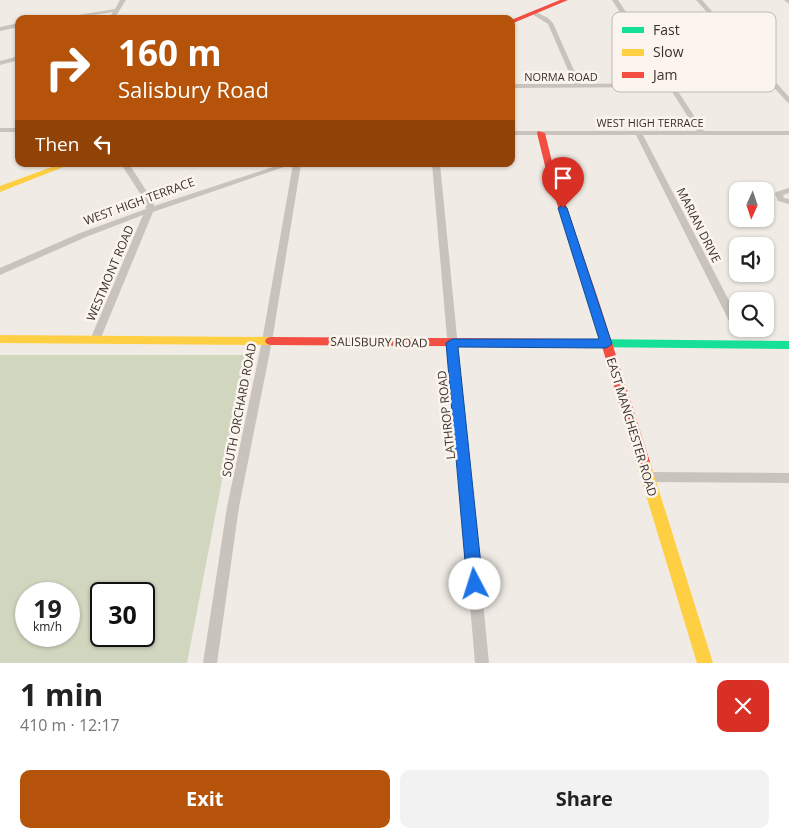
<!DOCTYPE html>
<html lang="en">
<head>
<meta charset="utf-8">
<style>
	:root { --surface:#fff; --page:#f2f2f2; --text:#222; --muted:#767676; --accent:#b45309 }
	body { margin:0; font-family:"Open Sans",sans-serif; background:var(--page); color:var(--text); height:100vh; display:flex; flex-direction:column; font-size:19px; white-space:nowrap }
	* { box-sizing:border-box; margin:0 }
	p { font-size:16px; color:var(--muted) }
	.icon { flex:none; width:28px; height:28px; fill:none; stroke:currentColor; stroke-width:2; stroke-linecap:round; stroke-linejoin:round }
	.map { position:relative; height:663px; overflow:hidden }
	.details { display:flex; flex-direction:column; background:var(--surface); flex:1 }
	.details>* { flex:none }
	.hud { position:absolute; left:15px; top:15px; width:500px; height:152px; border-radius:10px; box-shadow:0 1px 4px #0004; background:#b45309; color:#fff; overflow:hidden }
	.needle { width:32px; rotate:183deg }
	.tools { position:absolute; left:729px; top:182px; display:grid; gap:10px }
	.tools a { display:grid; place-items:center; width:45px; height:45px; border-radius:10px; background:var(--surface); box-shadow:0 1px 4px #0004; font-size:25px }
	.speed { position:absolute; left:15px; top:582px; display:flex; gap:10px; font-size:25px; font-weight:700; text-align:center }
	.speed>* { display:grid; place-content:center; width:65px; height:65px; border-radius:50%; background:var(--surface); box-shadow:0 1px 4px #0004; line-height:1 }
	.speed small { font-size:12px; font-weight:400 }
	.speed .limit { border:2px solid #111; border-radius:8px; background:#fff; color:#111 }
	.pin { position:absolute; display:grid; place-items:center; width:42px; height:42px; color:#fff; margin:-51px -21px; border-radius:50% 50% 50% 0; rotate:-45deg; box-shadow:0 0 5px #0007 }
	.pin .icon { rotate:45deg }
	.me { position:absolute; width:55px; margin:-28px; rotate:355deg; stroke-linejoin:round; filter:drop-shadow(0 0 4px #0008) }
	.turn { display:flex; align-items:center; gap:18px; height:105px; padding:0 20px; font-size:22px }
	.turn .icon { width:65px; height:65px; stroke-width:2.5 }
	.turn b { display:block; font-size:35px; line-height:42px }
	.then { display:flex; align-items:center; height:48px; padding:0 20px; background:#0003; gap:10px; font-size:19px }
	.round { display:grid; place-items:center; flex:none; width:52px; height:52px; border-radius:10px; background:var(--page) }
	.overview { display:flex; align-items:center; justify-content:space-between; height:85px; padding:0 20px }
	h1 { font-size:30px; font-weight:700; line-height:38px }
	.action { display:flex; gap:10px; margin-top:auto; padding:10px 20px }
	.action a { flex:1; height:58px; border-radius:10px; background:var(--accent); color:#fff; font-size:20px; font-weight:700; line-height:58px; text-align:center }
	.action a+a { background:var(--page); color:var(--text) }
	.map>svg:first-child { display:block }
</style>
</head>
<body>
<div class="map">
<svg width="789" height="663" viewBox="0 0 789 663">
	<rect width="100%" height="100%" fill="#f0ebe5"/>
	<path fill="#d1d6bf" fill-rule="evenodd" d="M 0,355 L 246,355 L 187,663 L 0,663 ZM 26,594 L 69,594 L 69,636 L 26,636 ZM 101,594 L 144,594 L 144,636 L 101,636 Z"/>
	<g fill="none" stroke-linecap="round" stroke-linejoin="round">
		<g fill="#c9c3be" fill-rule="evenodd">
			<path d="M 120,0 L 126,0 L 114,19 L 108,19 L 113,12 L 69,19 L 54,19 L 115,9 Z"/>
			<path d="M 612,0 L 618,0 L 704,131 L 789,131 L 789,135 L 643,135 L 738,318 L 738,329 L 743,329 L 742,332 L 738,333 L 733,329 L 636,135 L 511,135 L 511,131 L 697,131 L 669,87 L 511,88 L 511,84 L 574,84 L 548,24 L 532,14 L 531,13 L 534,11 L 548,18 L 553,23 L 580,84 L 666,83 Z"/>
			<path d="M 696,0 L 702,0 L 789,97 L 789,103 L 787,102 Z"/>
			<path d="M 784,0 L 789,0 L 789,4 Z"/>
			<path d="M 19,23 L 19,27 L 0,31 L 0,27 Z"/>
			<path d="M 19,56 L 19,60 L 0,65 L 0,61 Z"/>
			<rect x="0" y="128" width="19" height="4"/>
			<path d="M 121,164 L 129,164 L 153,201 L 154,206 L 282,164 L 293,164 L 153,212 L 100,340 L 95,344 L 90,340 L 143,215 L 86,237 L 0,275 L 0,268 L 80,233 L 146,209 L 145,201 Z"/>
			<path d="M 293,164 L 301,164 L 272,341 L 239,507 L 217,663 L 203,663 L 227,507 L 262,341 Z"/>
			<path d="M 432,164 L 440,164 L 489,663 L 475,663 Z"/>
			<path d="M 789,188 L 789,193 L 783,195 L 784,198 L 789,199 L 789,204 L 778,201 L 775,194 L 776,192 Z"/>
			<path d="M 647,472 L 789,473 L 789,483 L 647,482 L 643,481 L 641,477 L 643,473 Z"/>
		</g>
		<path fill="#16e098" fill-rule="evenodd" d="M 582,339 L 789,341 L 789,349 L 582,347 L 578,346 L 576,343 L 578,340 Z"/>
		<g fill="#ffcf43" fill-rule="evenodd">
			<path d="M 60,164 L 71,164 L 0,192 L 0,186 Z"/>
			<path d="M 0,335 L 271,337 L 275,338 L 277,341 L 275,344 L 271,345 L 0,343 Z"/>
			<path d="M 643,456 L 648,458 L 650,462 L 713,663 L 697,663 L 636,462 L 638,458 Z"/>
		</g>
		<g fill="#f24e42" fill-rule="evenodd">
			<path d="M 560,0 L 568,0 L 511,24 L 511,20 Z"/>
			<path d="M 538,131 L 545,133 L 554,170 L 599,302 L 650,462 L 648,466 L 643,468 L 638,466 L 636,462 L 589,302 L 546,170 L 537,133 Z"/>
			<path d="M 271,337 L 582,339 L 586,340 L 588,343 L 586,346 L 582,347 L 271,345 L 267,344 L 265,341 L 267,338 Z"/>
		</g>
	</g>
	<path fill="#1a73e8" stroke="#114b97" d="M 563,205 L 567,208 L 612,344 L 606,348 L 458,347 L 483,584 L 481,590 L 475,592 L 470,590 L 467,584 L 446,343 L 452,339 L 599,339 L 558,208 Z"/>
	<g text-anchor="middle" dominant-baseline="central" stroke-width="5" stroke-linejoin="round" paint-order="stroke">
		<g font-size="11" fill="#3b302b" stroke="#fbf5ee">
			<text x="561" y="76">NORMA ROAD</text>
			<text x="650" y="122">WEST HIGH TERRACE</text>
		</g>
		<g font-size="12" fill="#3b302b" stroke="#fbf5ee">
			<text transform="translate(139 201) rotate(-20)">WEST HIGH TERRACE</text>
			<text transform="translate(699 225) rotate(63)">MARIAN DRIVE</text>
			<text transform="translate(110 273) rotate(-67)">WESTMONT ROAD</text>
			<text transform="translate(379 342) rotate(1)">SALISBURY ROAD</text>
			<text transform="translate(239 410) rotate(-79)">SOUTH ORCHARD ROAD</text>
			<text transform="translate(446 415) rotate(-96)">LATHROP ROAD</text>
			<text transform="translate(632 427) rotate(73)">EAST MANCHESTER ROAD</text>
		</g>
	</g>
	<rect x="612" y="12" width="164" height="80" rx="8" fill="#fbf5ee" stroke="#c1bab4" stroke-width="1"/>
	<rect x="622" y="27" width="22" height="6" fill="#16e098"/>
	<rect x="622" y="49" width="22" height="7" fill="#ffcf43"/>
	<rect x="622" y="72" width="22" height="6" fill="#f24e42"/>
	<g font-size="14" fill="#3b302b">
		<text x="653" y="35">Fast</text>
		<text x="653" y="57">Slow</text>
		<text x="653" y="80">Jam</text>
	</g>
</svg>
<div class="tools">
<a><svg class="needle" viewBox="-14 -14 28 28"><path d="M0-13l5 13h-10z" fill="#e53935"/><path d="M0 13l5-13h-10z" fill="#767676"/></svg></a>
<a><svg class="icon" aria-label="sound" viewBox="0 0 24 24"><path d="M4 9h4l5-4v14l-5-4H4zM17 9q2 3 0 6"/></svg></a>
<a><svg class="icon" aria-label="search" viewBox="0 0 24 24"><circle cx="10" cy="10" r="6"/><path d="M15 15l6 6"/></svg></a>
</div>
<div class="speed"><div>19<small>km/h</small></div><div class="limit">30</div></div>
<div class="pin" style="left:563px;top:208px;background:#d93025"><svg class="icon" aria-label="arrive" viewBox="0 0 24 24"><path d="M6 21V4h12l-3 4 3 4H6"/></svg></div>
<svg class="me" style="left:475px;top:584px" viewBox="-20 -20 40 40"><circle r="19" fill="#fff"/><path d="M0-13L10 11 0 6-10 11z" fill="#1a73e8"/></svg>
<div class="hud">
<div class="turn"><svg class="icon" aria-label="right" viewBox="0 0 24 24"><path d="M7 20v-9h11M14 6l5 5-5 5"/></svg><div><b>160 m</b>Salisbury Road</div></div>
<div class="then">Then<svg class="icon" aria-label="left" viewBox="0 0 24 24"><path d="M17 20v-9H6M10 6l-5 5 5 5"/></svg></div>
</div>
</div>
<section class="details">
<div class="overview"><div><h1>1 min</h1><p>410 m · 12:17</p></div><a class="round" style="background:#d93025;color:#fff"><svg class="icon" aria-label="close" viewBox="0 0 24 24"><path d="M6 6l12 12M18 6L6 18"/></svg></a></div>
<div class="action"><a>Exit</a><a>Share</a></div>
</section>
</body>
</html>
